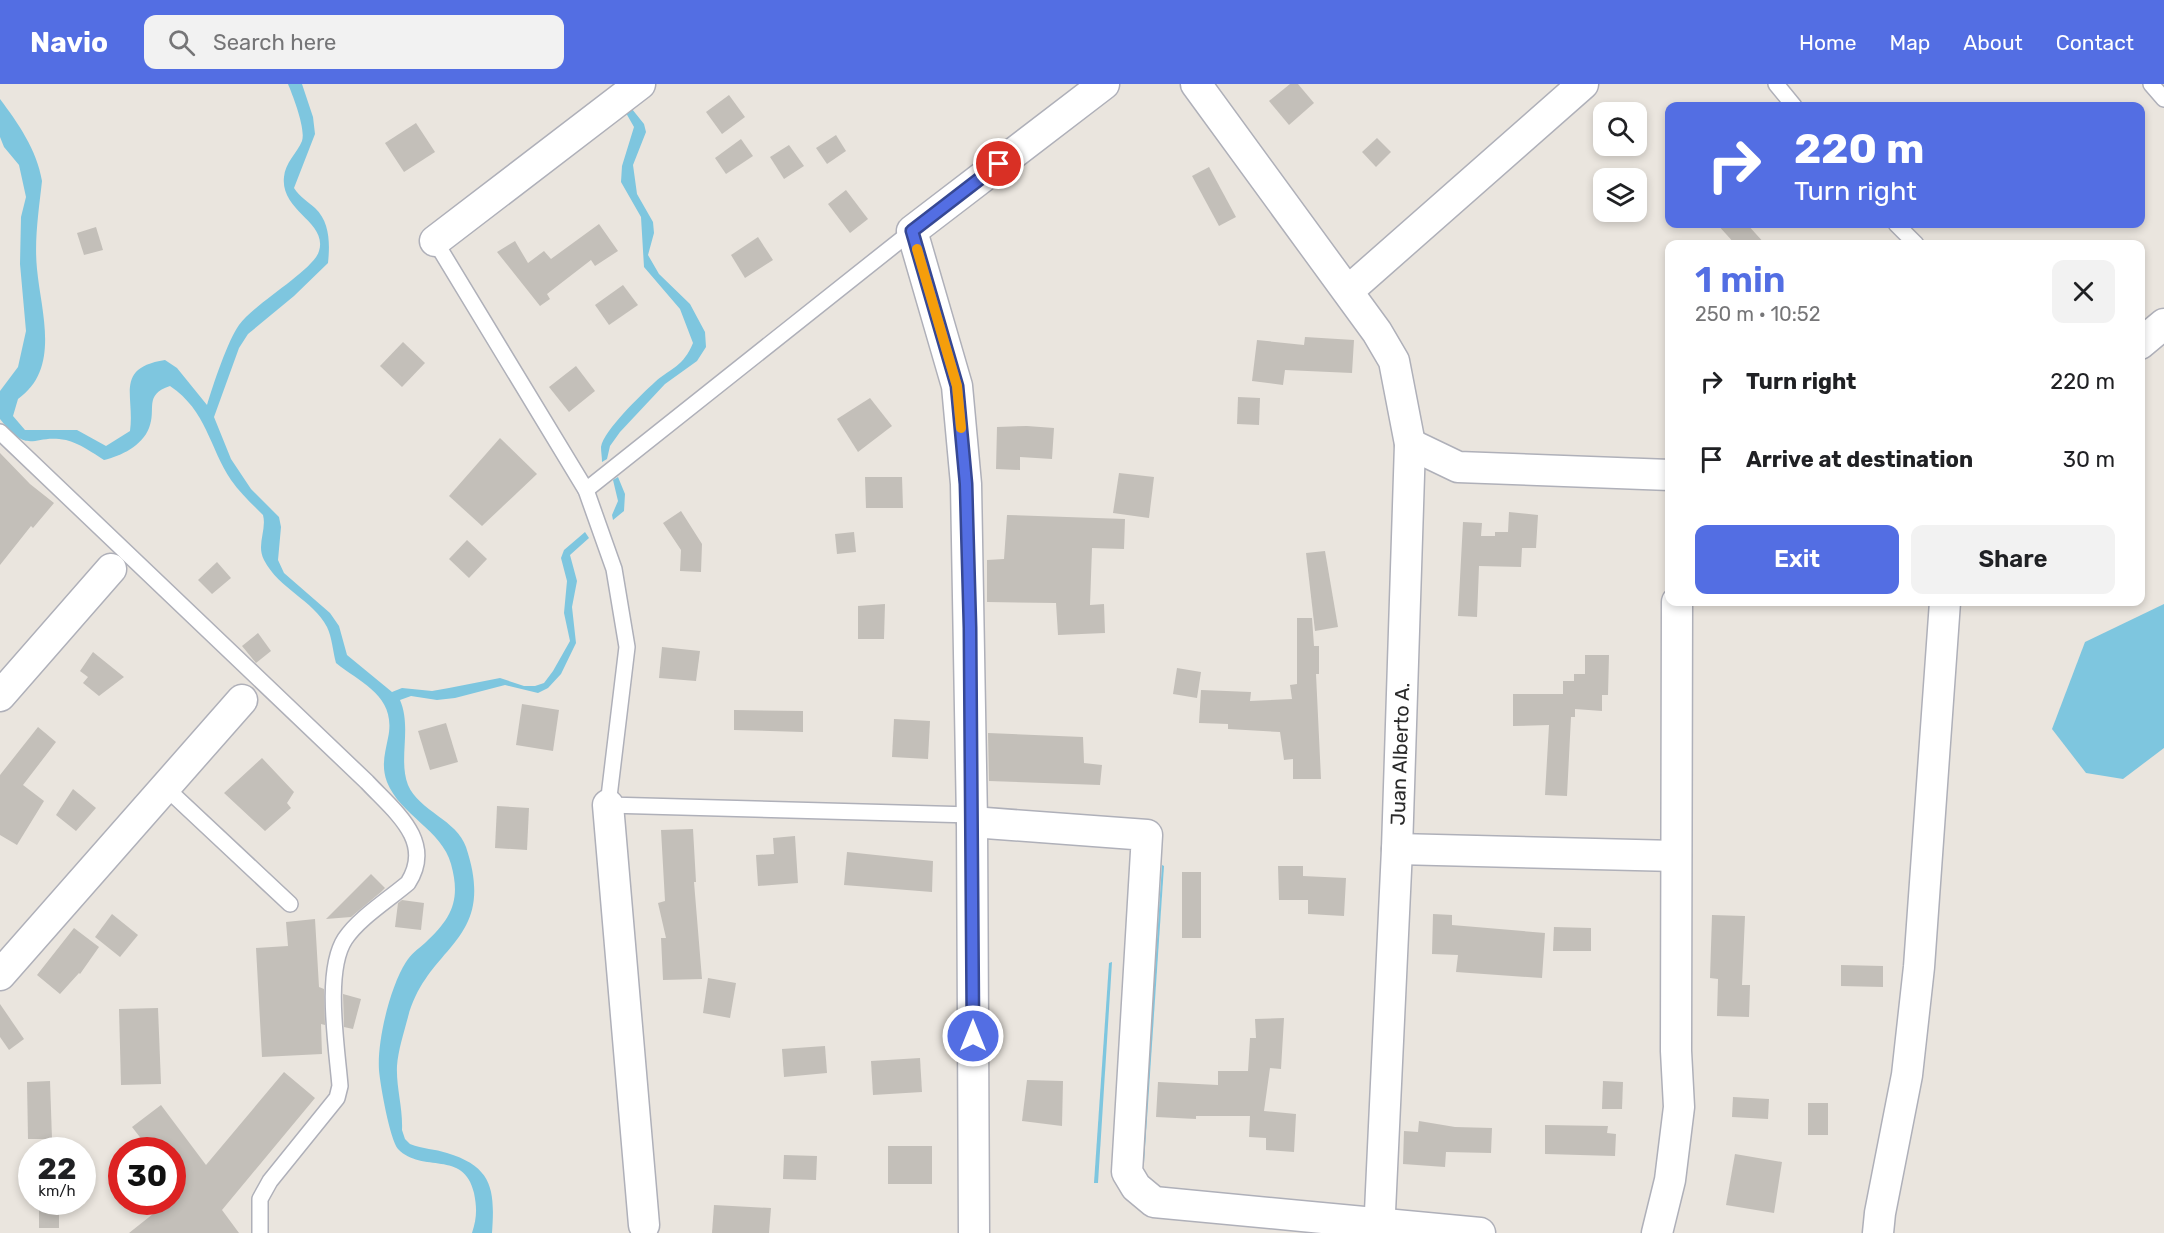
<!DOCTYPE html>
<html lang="en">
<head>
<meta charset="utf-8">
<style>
	:root { --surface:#fff; --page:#f2f2f2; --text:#202124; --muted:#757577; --accent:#536ee3 }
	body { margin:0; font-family:Rubik,sans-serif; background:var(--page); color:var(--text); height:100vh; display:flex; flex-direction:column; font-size:22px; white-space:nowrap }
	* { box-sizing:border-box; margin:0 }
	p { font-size:20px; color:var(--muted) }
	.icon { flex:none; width:33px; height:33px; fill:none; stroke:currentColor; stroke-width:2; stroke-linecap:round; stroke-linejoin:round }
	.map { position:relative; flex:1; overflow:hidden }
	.sheet { position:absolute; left:1665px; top:156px; width:480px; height:366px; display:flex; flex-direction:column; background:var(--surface); border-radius:12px; box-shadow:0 3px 9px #0003 }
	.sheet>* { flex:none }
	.hud { position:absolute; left:1665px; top:18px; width:480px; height:126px; border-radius:12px; box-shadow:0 3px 9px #0003; background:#536ee3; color:#fff; overflow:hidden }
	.fabs { position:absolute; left:1593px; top:18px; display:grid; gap:12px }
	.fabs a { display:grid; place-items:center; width:54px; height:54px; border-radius:12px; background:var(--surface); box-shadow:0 3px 9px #0003; font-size:30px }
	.speed { position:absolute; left:18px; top:1053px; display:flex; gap:12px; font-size:30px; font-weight:700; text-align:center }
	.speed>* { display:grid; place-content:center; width:78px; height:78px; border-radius:50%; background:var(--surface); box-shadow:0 3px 9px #0003; line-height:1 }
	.speed small { font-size:15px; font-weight:400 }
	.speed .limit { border:9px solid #d22; background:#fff; color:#111 }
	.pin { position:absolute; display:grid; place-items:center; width:51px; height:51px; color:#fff; margin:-26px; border:3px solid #fff; border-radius:50%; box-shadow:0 2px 6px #0007 }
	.me { position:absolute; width:66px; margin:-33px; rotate:0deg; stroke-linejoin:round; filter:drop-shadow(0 0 4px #0008) }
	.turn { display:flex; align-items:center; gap:21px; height:126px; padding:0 30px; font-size:27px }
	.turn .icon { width:78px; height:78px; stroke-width:2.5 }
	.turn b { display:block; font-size:42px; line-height:51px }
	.round { display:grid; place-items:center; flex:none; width:63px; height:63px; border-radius:12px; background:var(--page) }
	.headline { display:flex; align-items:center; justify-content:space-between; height:102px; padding:0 30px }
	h1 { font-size:36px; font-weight:600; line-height:45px; color:var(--accent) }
	.action { display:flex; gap:12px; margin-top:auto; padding:12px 30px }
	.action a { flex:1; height:69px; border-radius:12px; background:var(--accent); color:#fff; font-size:24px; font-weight:600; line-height:69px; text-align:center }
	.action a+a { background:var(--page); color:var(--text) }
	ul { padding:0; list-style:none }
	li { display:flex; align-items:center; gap:18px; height:78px; padding:0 30px }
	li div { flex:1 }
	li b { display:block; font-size:22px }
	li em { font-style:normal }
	header { display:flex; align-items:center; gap:36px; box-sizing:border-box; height:84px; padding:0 30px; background:var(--accent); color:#fff }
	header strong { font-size:28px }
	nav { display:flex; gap:33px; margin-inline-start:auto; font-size:21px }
	.search { width:420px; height:54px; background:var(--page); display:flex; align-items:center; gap:15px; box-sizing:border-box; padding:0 21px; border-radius:12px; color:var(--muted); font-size:22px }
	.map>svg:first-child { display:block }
</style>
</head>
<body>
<header>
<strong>Navio</strong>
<div class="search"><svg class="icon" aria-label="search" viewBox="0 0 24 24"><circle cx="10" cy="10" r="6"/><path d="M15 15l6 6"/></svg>Search here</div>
<nav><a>Home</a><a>Map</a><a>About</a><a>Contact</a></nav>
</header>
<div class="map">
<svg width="2164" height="1149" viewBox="0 0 2164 1149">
	<rect width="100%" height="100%" fill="#eae5de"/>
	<g fill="#7ec6df">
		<path d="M 288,0 L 302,0 L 313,33 L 315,50 L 294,104 C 300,113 307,117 315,124 C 330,138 330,160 328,179 L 294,212 L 248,250 L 239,264 L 214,333 L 231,375 L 251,405 L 279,433 L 281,443 L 278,476 L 284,489 L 330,529 L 339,542 L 347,571 L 392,608 L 402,604 L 432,607 L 449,604 L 500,594 L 524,602 L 535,602 L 544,599 L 553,587 L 570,557 L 564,529 L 567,497 L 561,474 L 564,466 L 585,448 L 589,454 L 570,471 L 577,497 L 572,523 L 576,559 L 561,590 L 548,604 L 538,609 L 505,601 L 455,614 L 437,616 L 411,612 L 400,616 C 412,644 398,675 408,701 C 419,727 457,736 466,763 C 498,859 428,859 408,933 C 404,948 398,967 397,982 C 396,1003 403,1024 402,1046 L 405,1055 L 410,1060 C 423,1065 435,1065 447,1069 C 493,1083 495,1106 492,1149 L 472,1149 C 477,1134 477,1124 474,1109 C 464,1065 422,1090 398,1065 C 390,1056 380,1000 379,986 C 377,957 390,903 406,878 C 411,870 418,865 425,859 C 452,834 461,816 451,780 C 442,746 400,731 387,698 C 381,682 385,669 388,654 C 397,612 362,600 336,579 C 333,568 332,553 327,543 C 313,516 279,505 264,476 C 256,461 267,446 263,431 C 252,420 240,409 231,396 C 209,363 207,327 170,302 C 143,311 157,325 149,344 C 142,362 121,372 104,376 C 93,369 79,359 66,356 C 32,349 30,373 0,335 L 0,307 L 18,283 L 26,247 L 20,180 L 21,133 L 26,113 L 19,81 L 4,63 L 0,53 L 0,15 C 18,39 37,66 42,97 C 39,125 34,156 37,185 C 41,228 61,285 18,315 L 13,332 L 25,346 L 77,346 L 106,362 L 130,347 C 135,312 114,284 165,276 L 177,284 L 207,321 C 213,301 228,256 239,241 C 255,219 314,186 319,167 C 328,138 280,127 284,93 C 285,79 297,69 302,57 C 306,45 293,12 288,0 Z"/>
		<path d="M 632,25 L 644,40 L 646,48 L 633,81 L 637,110 L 653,138 L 654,149 L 648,171 L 659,190 L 690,220 L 705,248 L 706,263 L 697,277 L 665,300 L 620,348 L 610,362 L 607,375 L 602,378 C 602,373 601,368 601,363 C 604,346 641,311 655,298 C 672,283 683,283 693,259 L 680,225 L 644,183 L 641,133 L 621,98 L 622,82 L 634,43 L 626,29 Z"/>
		<path d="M 618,393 L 625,410 L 624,427 L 613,436 L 612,431 L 618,417 L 613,396 Z"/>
		<path d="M 2164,520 L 2164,664 L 2123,695 L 2086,689 L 2052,645 L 2085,558 Z"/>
		<path d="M 1162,781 L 1164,782 L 1144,1079 L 1142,1079 Z"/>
		<path d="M 1112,878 L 1098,1099 L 1094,1099 L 1109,879 Z"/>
	</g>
	<g fill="#c3bfb9">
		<path d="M 1290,0 L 1298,0 L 1314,19 L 1289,41 L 1269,17 Z"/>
		<path d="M 729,11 L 745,33 L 722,50 L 706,28 Z"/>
		<path d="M 416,39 L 435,68 L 404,88 L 385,59 Z"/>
		<path d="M 836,51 L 846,67 L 827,80 L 816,64 Z"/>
		<path d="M 1377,54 L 1391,68 L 1376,83 L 1362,68 Z"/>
		<path d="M 741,55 L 753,72 L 726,90 L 715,74 Z"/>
		<path d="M 789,61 L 804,82 L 784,95 L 770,73 Z"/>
		<path d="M 1209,83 L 1236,133 L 1219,142 L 1192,92 Z"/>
		<path d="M 846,106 L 868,135 L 850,149 L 828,120 Z"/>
		<path d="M 599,140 L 618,167 L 595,182 L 591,176 L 547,210 L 550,215 L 540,222 L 497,168 L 515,157 L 528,179 L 544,167 L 551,175 Z"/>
		<path d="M 1717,140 L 1747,140 L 1765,160 L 1735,160 Z"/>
		<path d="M 96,143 L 103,166 L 84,171 L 77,149 Z"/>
		<path d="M 758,153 L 773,176 L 745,194 L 731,171 Z"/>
		<path d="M 623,201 L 638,221 L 609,241 L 595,221 Z"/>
		<path d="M 1305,253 L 1354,256 L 1352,289 L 1285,286 L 1283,301 L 1252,297 L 1257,256 L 1304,261 Z"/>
		<path d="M 403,258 L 425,279 L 402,303 L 380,282 Z"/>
		<path d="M 576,282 L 595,307 L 569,328 L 549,303 Z"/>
		<path d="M 1238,313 L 1260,314 L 1259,341 L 1237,340 Z"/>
		<path d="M 870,314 L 892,342 L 858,368 L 837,335 Z"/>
		<path d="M 1027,342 L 1054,344 L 1052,375 L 1020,373 L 1020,386 L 996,385 L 997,343 Z"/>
		<path d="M 500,354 L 537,390 L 482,442 L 449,412 Z"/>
		<path d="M 0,369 L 30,400 L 54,419 L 33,444 L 31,442 L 0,481 Z"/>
		<path d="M 1119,389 L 1154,393 L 1149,434 L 1113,429 Z"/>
		<path d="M 865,393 L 902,393 L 903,424 L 866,424 Z"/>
		<path d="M 681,427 L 702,460 L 701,488 L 680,487 L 681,466 L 663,439 Z"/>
		<path d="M 1509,428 L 1538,431 L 1536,464 L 1522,464 L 1521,483 L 1479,482 L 1477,533 L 1458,532 L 1463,438 L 1482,439 L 1481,452 L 1495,452 L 1495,448 L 1508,448 Z"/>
		<path d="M 1007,431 L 1125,435 L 1124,465 L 1092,464 L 1090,521 L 1104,520 L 1105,549 L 1058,551 L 1056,519 L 987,518 L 987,476 L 1004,475 Z"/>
		<path d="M 854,448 L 856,468 L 837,470 L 835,450 Z"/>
		<path d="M 467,456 L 487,475 L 469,494 L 449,475 Z"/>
		<path d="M 1325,467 L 1338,543 L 1315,547 L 1306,469 Z"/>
		<path d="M 217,478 L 231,494 L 212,510 L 198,496 Z"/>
		<path d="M 885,520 L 884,555 L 858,555 L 858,522 Z"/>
		<path d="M 1297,534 L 1312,534 L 1314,562 L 1319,562 L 1319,590 L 1316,590 L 1321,695 L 1293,695 L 1293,675 L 1284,676 L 1280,648 L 1228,645 L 1228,640 L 1199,639 L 1201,606 L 1251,608 L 1250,617 L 1292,615 L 1290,601 L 1297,600 Z"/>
		<path d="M 258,549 L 271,567 L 256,579 L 242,562 Z"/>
		<path d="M 662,563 L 700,567 L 696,597 L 659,594 Z"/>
		<path d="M 93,568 L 124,593 L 99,612 L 83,599 L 88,593 L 80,587 Z"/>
		<path d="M 1585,571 L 1609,571 L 1608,611 L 1602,611 L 1602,627 L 1575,625 L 1575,633 L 1571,633 L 1567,712 L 1545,711 L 1549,641 L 1513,642 L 1513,610 L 1563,610 L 1563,597 L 1574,597 L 1574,590 L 1585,590 Z"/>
		<path d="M 1177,584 L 1201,588 L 1197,614 L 1173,610 Z"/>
		<path d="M 522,620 L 559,626 L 553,667 L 516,661 Z"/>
		<path d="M 734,626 L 803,627 L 803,648 L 734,646 Z"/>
		<path d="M 894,635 L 930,637 L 928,675 L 892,673 Z"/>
		<path d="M 446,639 L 458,678 L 430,686 L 418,647 Z"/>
		<path d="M 38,643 L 56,658 L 23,701 L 44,717 L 17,761 L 0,751 L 0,691 Z"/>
		<path d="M 988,649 L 1083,653 L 1084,679 L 1102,681 L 1100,701 L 989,697 Z"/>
		<path d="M 262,674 L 294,708 L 287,719 L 291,724 L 265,747 L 224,709 Z"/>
		<path d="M 73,705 L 96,724 L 76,747 L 56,731 Z"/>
		<path d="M 497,722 L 529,724 L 527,766 L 495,764 Z"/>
		<path d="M 693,745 L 696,798 L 694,798 L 702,895 L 663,896 L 661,854 L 666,854 L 658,819 L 665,817 L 661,746 Z"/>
		<path d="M 795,752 L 798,799 L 758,802 L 756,771 L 774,770 L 773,754 Z"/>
		<path d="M 847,768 L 933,777 L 932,808 L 844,801 Z"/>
		<path d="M 1278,782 L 1303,782 L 1303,792 L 1346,794 L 1344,832 L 1308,830 L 1308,816 L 1279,816 Z"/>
		<rect x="1182" y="788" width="19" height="66"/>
		<path d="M 371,790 L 385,804 L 381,808 L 351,833 L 326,835 Z"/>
		<path d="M 402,816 L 424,819 L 421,846 L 395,843 L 398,819 Z"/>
		<path d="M 112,830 L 138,851 L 120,873 L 95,853 Z"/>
		<path d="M 1433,830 L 1452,831 L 1452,841 L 1545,849 L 1542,894 L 1456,888 L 1458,871 L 1432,870 Z"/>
		<path d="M 1712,831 L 1745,832 L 1742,901 L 1750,901 L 1749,933 L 1717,932 L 1718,895 L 1710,894 Z"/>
		<path d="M 315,835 L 319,903 L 324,905 L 325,941 L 321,940 L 322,970 L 262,973 L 256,864 L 288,862 L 286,838 Z"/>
		<path d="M 1554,843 L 1591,844 L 1591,867 L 1553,867 Z"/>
		<path d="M 74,844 L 99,863 L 80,890 L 79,889 L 60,910 L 37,891 Z"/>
		<path d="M 1841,881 L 1883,882 L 1883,903 L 1841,902 Z"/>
		<path d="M 708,894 L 736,899 L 730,934 L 703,929 Z"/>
		<path d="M 343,910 L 361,915 L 353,945 L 344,943 Z"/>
		<path d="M 0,920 L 24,955 L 9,966 L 0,953 Z"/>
		<path d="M 158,924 L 161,1000 L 121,1001 L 119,925 Z"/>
		<path d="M 1284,934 L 1281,985 L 1270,984 L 1264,1027 L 1296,1030 L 1294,1068 L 1266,1066 L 1266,1054 L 1249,1053 L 1250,1032 L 1196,1032 L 1196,1035 L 1156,1033 L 1158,998 L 1218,1001 L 1218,987 L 1248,987 L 1250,954 L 1256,954 L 1255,935 Z"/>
		<path d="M 825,962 L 827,989 L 784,993 L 782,965 Z"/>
		<path d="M 920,974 L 922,1008 L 873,1011 L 871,977 Z"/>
		<path d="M 284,988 L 315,1014 L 222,1126 L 239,1149 L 129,1149 L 168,1118 L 172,1118 L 172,1066 L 150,1066 L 132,1043 L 161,1021 L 206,1081 Z"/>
		<path d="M 1027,996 L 1063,997 L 1062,1042 L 1022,1037 Z"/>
		<path d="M 50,997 L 52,1055 L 28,1055 L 27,998 Z"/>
		<path d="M 1603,997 L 1623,998 L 1622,1025 L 1602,1025 Z"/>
		<path d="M 1733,1013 L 1769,1015 L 1768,1035 L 1732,1033 Z"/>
		<rect x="1808" y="1019" width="20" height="32"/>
		<path d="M 1419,1037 L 1455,1043 L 1492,1044 L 1491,1069 L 1446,1068 L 1445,1083 L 1403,1080 L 1404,1047 L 1418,1048 Z"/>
		<path d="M 1545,1041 L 1608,1042 L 1607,1049 L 1616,1050 L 1615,1072 L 1545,1070 Z"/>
		<rect x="888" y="1062" width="44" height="38"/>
		<path d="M 1735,1070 L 1782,1078 L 1774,1129 L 1726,1121 Z"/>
		<path d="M 784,1071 L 817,1072 L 816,1096 L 783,1095 Z"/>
		<rect x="39" y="1118" width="20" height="26"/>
		<path d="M 714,1121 L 771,1124 L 769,1149 L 712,1149 Z"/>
	</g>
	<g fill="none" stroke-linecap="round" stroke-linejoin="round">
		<g stroke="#afb0b9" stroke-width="18">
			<g id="service">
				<path d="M 1776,0 L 1794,22"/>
				<path d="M 2151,0 L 2164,15"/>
				<path d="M 1896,140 L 1916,160"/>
				<path d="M 435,157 L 586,406 L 614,485 L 627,563 L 608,721 L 972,731"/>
				<path d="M 0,348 L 367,698 C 394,727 435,757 408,799 C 388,816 359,834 345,855 C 324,887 337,964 340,1002 L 337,1014 L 270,1097 L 260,1115 L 260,1149"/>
				<path d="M 586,406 L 912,147"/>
				<path d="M 165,703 L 290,820"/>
			</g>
		</g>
		<g stroke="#afb0b9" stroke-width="33">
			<g id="minor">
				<path d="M 1196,0 L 1377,248 L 1394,277 L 1410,360 L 1397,765 L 1379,1149"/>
				<path d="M 435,157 L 640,0"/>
				<path d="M 1348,207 L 1583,0"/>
				<path d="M 2140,260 L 2164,240"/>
				<path d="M 1410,360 L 1458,383 L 1670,391"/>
				<path d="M 0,612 L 111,485"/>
				<path d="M 608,721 L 644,1141"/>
				<path d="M 972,738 L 1147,751 L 1127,1088 L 1136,1103 L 1154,1118 L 1480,1149"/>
				<path d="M 1397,765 L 1676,772"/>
				<path d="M 0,891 L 242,616"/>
				<path d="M 974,1149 L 972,738 L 966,400 L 957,302 L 912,147 L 1104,0"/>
				<path d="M 1657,1149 L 1670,1096 L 1679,1023 L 1676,967 L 1677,518"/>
				<path d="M 1878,1149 L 1880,1129 L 1907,991 L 1919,883 L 1945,518"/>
			</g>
		</g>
		<use href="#service" stroke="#fff" stroke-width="15"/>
		<use href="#minor" stroke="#fff" stroke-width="30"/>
	</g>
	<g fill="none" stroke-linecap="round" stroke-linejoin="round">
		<g stroke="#364894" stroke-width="15">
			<path id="route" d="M 973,952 L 970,544 L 966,400 L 957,302 L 912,147 L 999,80"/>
		</g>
		<use href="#route" stroke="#536ee3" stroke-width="10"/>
		<path stroke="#f59e0b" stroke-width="10" d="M 917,165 L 957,302 L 961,344"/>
	</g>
	<g text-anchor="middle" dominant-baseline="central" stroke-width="6" stroke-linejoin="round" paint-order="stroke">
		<g font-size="20" fill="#2a2a2a" stroke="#fff">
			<text transform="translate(1400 670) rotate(-88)">Juan Alberto A.</text>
		</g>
	</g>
</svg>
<div class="fabs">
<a><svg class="icon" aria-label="search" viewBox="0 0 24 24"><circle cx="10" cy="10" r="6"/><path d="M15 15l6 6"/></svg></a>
<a><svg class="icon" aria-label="layers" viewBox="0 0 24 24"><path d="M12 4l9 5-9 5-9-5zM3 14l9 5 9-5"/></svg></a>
</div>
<div class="speed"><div>22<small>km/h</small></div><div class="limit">30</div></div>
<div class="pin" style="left:999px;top:80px;background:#d93025"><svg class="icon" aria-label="arrive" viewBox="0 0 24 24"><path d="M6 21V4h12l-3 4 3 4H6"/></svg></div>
<svg class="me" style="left:973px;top:952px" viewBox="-20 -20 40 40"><circle r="17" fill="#536ee3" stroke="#fff" stroke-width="3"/><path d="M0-11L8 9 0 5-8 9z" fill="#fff"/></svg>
<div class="hud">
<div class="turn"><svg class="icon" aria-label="right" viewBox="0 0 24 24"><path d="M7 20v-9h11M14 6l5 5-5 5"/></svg><div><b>220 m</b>Turn right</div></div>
</div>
<section class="sheet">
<div class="headline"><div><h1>1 min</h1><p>250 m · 10:52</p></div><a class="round"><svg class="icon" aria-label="close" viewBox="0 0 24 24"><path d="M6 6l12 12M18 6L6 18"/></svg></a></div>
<ul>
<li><svg class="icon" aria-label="right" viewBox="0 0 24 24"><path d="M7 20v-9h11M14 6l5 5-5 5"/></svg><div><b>Turn right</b></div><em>220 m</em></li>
<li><svg class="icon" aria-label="arrive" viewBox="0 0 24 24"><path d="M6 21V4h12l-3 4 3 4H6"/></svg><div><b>Arrive at destination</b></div><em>30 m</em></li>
</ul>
<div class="action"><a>Exit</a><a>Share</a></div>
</section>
</div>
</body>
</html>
